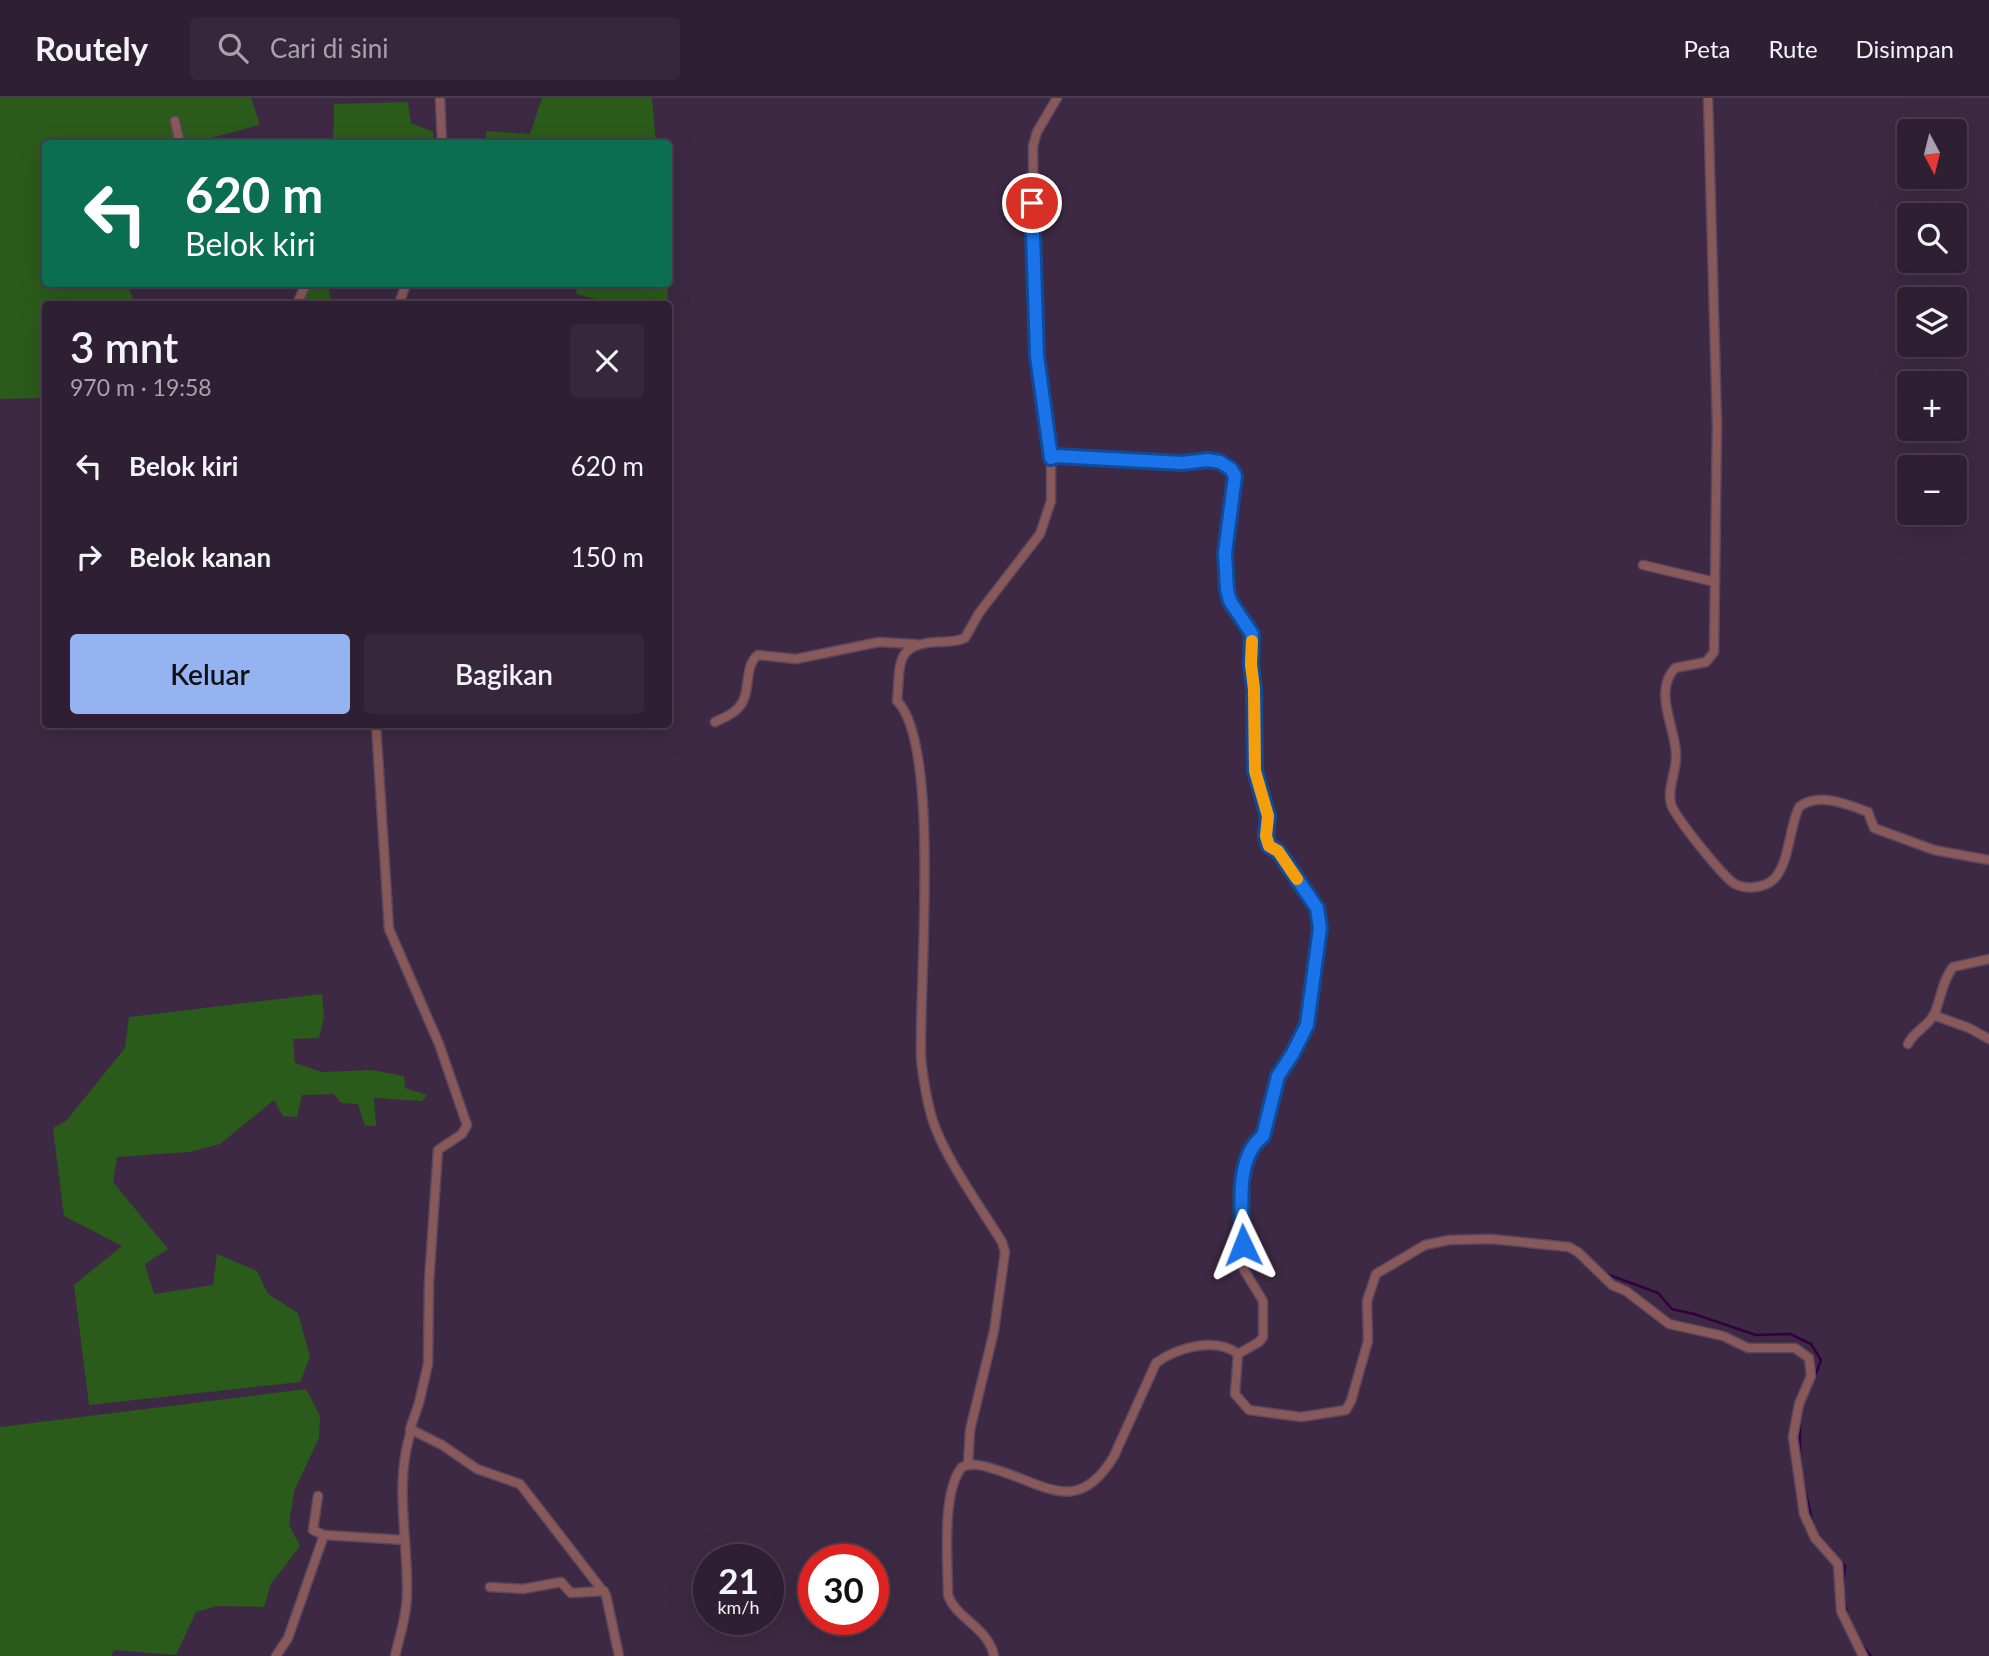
<!DOCTYPE html>
<html lang="id">
<head>
<meta charset="utf-8">
<style>
	:root { --surface:#2e1f32; --page:#36273a; --text:#f1f3f6; --muted:#a7a2ac; --line:#493d4d; --accent:#95b2f1 }
	body { margin:0; font-family:Lato,sans-serif; background:var(--page); color:var(--text); height:100vh; display:flex; flex-direction:column; font-size:26px; white-space:nowrap }
	* { box-sizing:border-box; margin:0 }
	p { font-size:23px; color:var(--muted) }
	.icon { flex:none; width:38px; height:38px; fill:none; stroke:currentColor; stroke-width:2; stroke-linecap:round; stroke-linejoin:round }
	.map { position:relative; flex:1; overflow:hidden }
	.panel { position:absolute; left:42px; top:203px; width:630px; height:427px; display:flex; flex-direction:column; background:var(--surface); border-radius:7px; box-shadow:0 7px 28px #0002,0 0 0 2px var(--line) }
	.panel>* { flex:none }
	.hud { position:absolute; left:42px; top:42px; width:630px; height:147px; border-radius:7px; box-shadow:0 7px 28px #0002,0 0 0 2px var(--line); background:#0b6e4f; color:#fff; overflow:hidden }
	.needle { width:46px; rotate:173deg }
	.controls { position:absolute; left:1897px; top:21px; display:grid; gap:14px }
	.controls a { display:grid; place-items:center; width:70px; height:70px; border-radius:7px; background:var(--surface); box-shadow:0 7px 28px #0002,0 0 0 2px var(--line); font-size:35px }
	.speed { position:absolute; left:693px; top:1446px; display:flex; gap:14px; font-size:35px; font-weight:700; text-align:center }
	.speed>* { display:grid; place-content:center; width:91px; height:91px; border-radius:50%; background:var(--surface); box-shadow:0 7px 28px #0002,0 0 0 2px var(--line); line-height:1 }
	.speed small { font-size:18px; font-weight:400 }
	.speed .limit { border:10px solid #d22; background:#fff; color:#111 }
	.pin { position:absolute; display:grid; place-items:center; width:60px; height:60px; color:#fff; margin:-30px; border:4px solid #fff; border-radius:50%; box-shadow:0 2px 7px #0007 }
	.me { position:absolute; width:77px; margin:-38px; rotate:358deg; stroke-linejoin:round; filter:drop-shadow(0 0 5px #0008) }
	.turn { display:flex; align-items:center; gap:24px; height:147px; padding:0 28px; font-size:32px }
	.turn .icon { width:91px; height:91px; stroke-width:2.5 }
	.turn b { display:block; font-size:49px; line-height:60px }
	.round { display:grid; place-items:center; flex:none; width:74px; height:74px; border-radius:7px; background:var(--page) }
	.overview { display:flex; align-items:center; justify-content:space-between; height:119px; padding:0 28px }
	h1 { font-size:42px; font-weight:600; line-height:52px }
	.primary-button { display:flex; gap:14px; margin-top:auto; padding:14px 28px }
	.primary-button a { flex:1; height:80px; border-radius:7px; background:var(--accent); color:#111; font-size:28px; font-weight:600; line-height:80px; text-align:center }
	.primary-button a+a { background:var(--page); color:var(--text) }
	ul { padding:0; list-style:none }
	li { display:flex; align-items:center; gap:21px; height:91px; padding:0 28px }
	li div { flex:1 }
	li b { display:block; font-size:26px }
	li em { font-style:normal }
	header { display:flex; align-items:center; gap:42px; box-sizing:border-box; height:98px; padding:0 35px; background:var(--surface); border-bottom:2px solid var(--line) }
	header strong { font-size:33px }
	nav { display:flex; gap:38px; margin-inline-start:auto; font-size:24px }
	.search { width:490px; height:63px; background:var(--page); display:flex; align-items:center; gap:18px; box-sizing:border-box; padding:0 24px; border-radius:7px; color:var(--muted); font-size:26px }
	.map>svg:first-child { display:block }
</style>
</head>
<body>
<header>
<strong>Routely</strong>
<div class="search"><svg class="icon" aria-label="search" viewBox="0 0 24 24"><circle cx="10" cy="10" r="6"/><path d="M15 15l6 6"/></svg>Cari di sini</div>
<nav><a>Peta</a><a>Rute</a><a>Disimpan</a></nav>
</header>
<div class="map">
<svg width="1989" height="1558" viewBox="0 0 1989 1558">
	<rect width="100%" height="100%" fill="#3d2943"/>
	<g fill="#2b5b1a">
		<path d="M 0,0 L 251,0 L 260,27 L 193,45 L 46,46 L 46,186 L 156,186 L 129,191 L 135,206 L 46,206 L 46,297 L 43,300 L 0,301 Z"/>
		<path d="M 542,0 L 652,0 L 656,45 L 486,45 L 486,33 L 530,36 Z"/>
		<path d="M 408,4 L 411,25 L 434,34 L 432,45 L 333,45 L 334,6 Z"/>
		<path d="M 306,186 L 328,186 L 330,199 L 336,206 L 299,206 Z"/>
		<path d="M 578,186 L 667,186 L 668,206 L 600,206 L 600,202 L 576,196 Z"/>
		<path d="M 322,896 L 324,918 L 319,940 L 293,941 L 295,965 L 322,974 L 372,972 L 404,978 L 405,990 L 427,997 L 422,1003 L 374,1000 L 376,1028 L 365,1028 L 358,1006 L 341,1005 L 334,996 L 302,997 L 297,1019 L 283,1018 L 274,1002 L 220,1046 L 189,1054 L 117,1059 L 113,1084 L 168,1151 L 145,1166 L 154,1196 L 213,1187 L 217,1156 L 257,1173 L 268,1196 L 298,1215 L 310,1259 L 300,1284 L 89,1307 L 74,1187 L 122,1148 L 64,1118 L 53,1030 L 66,1023 L 125,950 L 129,919 Z"/>
		<path d="M 306,1291 L 320,1318 L 319,1340 L 294,1393 L 289,1427 L 300,1448 L 271,1486 L 264,1509 L 217,1508 L 196,1514 L 176,1557 L 114,1552 L 111,1558 L 0,1558 L 0,1329 Z"/>
	</g>
	<g fill="none" stroke-linecap="round" stroke-linejoin="round">
		<g stroke="#32003e" stroke-width="2.5">
			<path d="M 1604,1175 L 1658,1195 L 1672,1211 L 1694,1216 L 1756,1237 L 1790,1236 L 1811,1246 L 1821,1262 L 1813,1284"/>
			<path d="M 1800,1323 L 1800,1365"/>
			<path d="M 1803,1382 L 1813,1427"/>
			<path d="M 1815,1433 L 1845,1468 L 1843,1485"/>
			<path d="M 1843,1495 L 1848,1520"/>
			<path d="M 1860,1544 L 1871,1558"/>
		</g>
		<g stroke="#5a475f" stroke-width="11">
			<g id="street">
				<path d="M 440,0 L 442,46"/>
				<path d="M 1708,0 L 1717,326 L 1714,554 L 1706,564 L 1675,570 C 1652,595 1677,631 1676,659 C 1676,675 1667,690 1671,706 C 1675,719 1723,779 1735,786 C 1746,792 1766,790 1775,780 C 1790,762 1789,730 1799,709 C 1818,694 1847,706 1868,714 L 1874,730 L 1934,752 L 1989,762"/>
				<path d="M 175,23 L 180,46"/>
				<path d="M 297,206 L 306,186"/>
				<path d="M 399,206 L 406,186"/>
				<path d="M 1051,360 L 1056,358 L 1182,365 L 1207,362 L 1220,364 L 1231,371 L 1235,378 L 1225,455 L 1227,492 L 1230,503 L 1252,536 L 1251,566 L 1254,591 L 1255,673 L 1268,718 L 1266,738 L 1270,748 L 1278,753 L 1317,810 L 1320,830 L 1307,927 L 1293,955 L 1278,978 L 1263,1038 L 1255,1044 L 1241,1089 L 1244,1172 L 1263,1203 L 1263,1239 L 1259,1244 L 1238,1256"/>
				<path d="M 1643,467 L 1715,484"/>
				<path d="M 715,624 C 723,620 733,617 739,609 C 752,595 743,568 758,557 L 796,561 L 879,544 L 915,546"/>
				<path d="M 376,626 L 389,831 L 439,946 L 467,1027 L 462,1036 L 438,1052 L 429,1184 L 428,1266 L 419,1305 L 410,1331 L 442,1347 L 477,1371 L 520,1386 L 606,1497 L 619,1558"/>
				<path d="M 1933,917 L 1969,930 L 1989,941"/>
				<path d="M 1908,946 C 1913,934 1927,929 1934,917 C 1941,901 1942,883 1953,869 L 1989,861"/>
				<path d="M 968,1367 L 970,1332 L 994,1233 L 1005,1154 L 1002,1144 C 980,1108 940,1054 930,1013 C 926,995 921,974 921,955 C 919,886 941,646 897,603 C 901,568 893,546 937,544 C 946,544 956,544 965,540 L 979,515 L 1040,436 L 1051,403 L 1051,360 L 1040,296 L 1034,208 L 1033,48 L 1037,34 L 1057,0"/>
				<path d="M 318,1398 L 313,1432 L 324,1437 L 405,1442"/>
				<path d="M 490,1489 L 523,1491 L 561,1484 L 571,1495 L 604,1493"/>
				<path d="M 276,1558 L 288,1540 L 324,1437"/>
				<path d="M 395,1558 C 400,1537 407,1516 407,1494 C 408,1440 394,1386 411,1333"/>
				<path d="M 994,1558 C 988,1529 956,1521 948,1497 C 948,1463 941,1395 962,1369 C 973,1364 984,1368 994,1371 C 1045,1386 1078,1419 1114,1358 L 1156,1265 C 1176,1250 1216,1238 1238,1256 L 1235,1296 L 1249,1312 L 1301,1319 L 1346,1312 L 1351,1303 L 1368,1243 L 1367,1203 L 1376,1176 L 1425,1147 L 1449,1142 L 1491,1141 L 1569,1149 L 1578,1154 L 1612,1187 L 1626,1193 L 1669,1226 L 1723,1238 L 1748,1250 L 1795,1250 L 1809,1260 L 1811,1278 L 1799,1306 L 1793,1339 L 1804,1416 L 1815,1440 L 1838,1466 L 1841,1513 L 1863,1558"/>
			</g>
		</g>
		<use href="#street" stroke="#895959" stroke-width="8"/>
	</g>
	<g fill="none" stroke-linecap="round" stroke-linejoin="round">
		<g stroke="#114b97" stroke-width="18">
			<path id="route" d="M 1032,105 L 1037,258 L 1051,360 L 1056,358 L 1182,365 L 1208,362 L 1220,364 L 1231,371 L 1235,378 L 1225,455 L 1227,492 L 1230,503 L 1252,536 L 1251,566 L 1254,591 L 1255,673 L 1268,718 L 1266,738 L 1269,748 L 1278,753 L 1317,810 L 1320,830 L 1307,927 L 1293,955 L 1278,978 L 1263,1038 C 1234,1060 1242,1114 1243,1147"/>
		</g>
		<use href="#route" stroke="#1a73e8" stroke-width="12"/>
		<path stroke="#f59e0b" stroke-width="12" d="M 1252,543 L 1251,566 L 1254,591 L 1255,673 L 1268,718 L 1266,738 L 1269,748 L 1278,753 L 1297,781"/>
	</g>
</svg>
<div class="controls">
<a><svg class="needle" viewBox="-14 -14 28 28"><path d="M0-13l5 13h-10z" fill="#e53935"/><path d="M0 13l5-13h-10z" fill="#a7a2ac"/></svg></a>
<a><svg class="icon" aria-label="search" viewBox="0 0 24 24"><circle cx="10" cy="10" r="6"/><path d="M15 15l6 6"/></svg></a>
<a><svg class="icon" aria-label="layers" viewBox="0 0 24 24"><path d="M12 4l9 5-9 5-9-5zM3 14l9 5 9-5"/></svg></a>
<a>+</a>
<a>−</a>
</div>
<div class="speed"><div>21<small>km/h</small></div><div class="limit">30</div></div>
<div class="pin" style="left:1032px;top:105px;background:#d93025"><svg class="icon" aria-label="arrive" viewBox="0 0 24 24"><path d="M6 21V4h12l-3 4 3 4H6"/></svg></div>
<svg class="me" style="left:1243px;top:1147px" viewBox="-20 -20 40 40"><path d="M0-17L14 15 0 8-14 15z" fill="#1a73e8" stroke="#fff" stroke-width="4"/></svg>
<div class="hud">
<div class="turn"><svg class="icon" aria-label="left" viewBox="0 0 24 24"><path d="M17 20v-9H6M10 6l-5 5 5 5"/></svg><div><b>620 m</b>Belok kiri</div></div>
</div>
<section class="panel">
<div class="overview"><div><h1>3 mnt</h1><p>970 m · 19:58</p></div><a class="round"><svg class="icon" aria-label="close" viewBox="0 0 24 24"><path d="M6 6l12 12M18 6L6 18"/></svg></a></div>
<ul>
<li><svg class="icon" aria-label="left" viewBox="0 0 24 24"><path d="M17 20v-9H6M10 6l-5 5 5 5"/></svg><div><b>Belok kiri</b></div><em>620 m</em></li>
<li><svg class="icon" aria-label="right" viewBox="0 0 24 24"><path d="M7 20v-9h11M14 6l5 5-5 5"/></svg><div><b>Belok kanan</b></div><em>150 m</em></li>
</ul>
<div class="primary-button"><a>Keluar</a><a>Bagikan</a></div>
</section>
</div>
</body>
</html>
